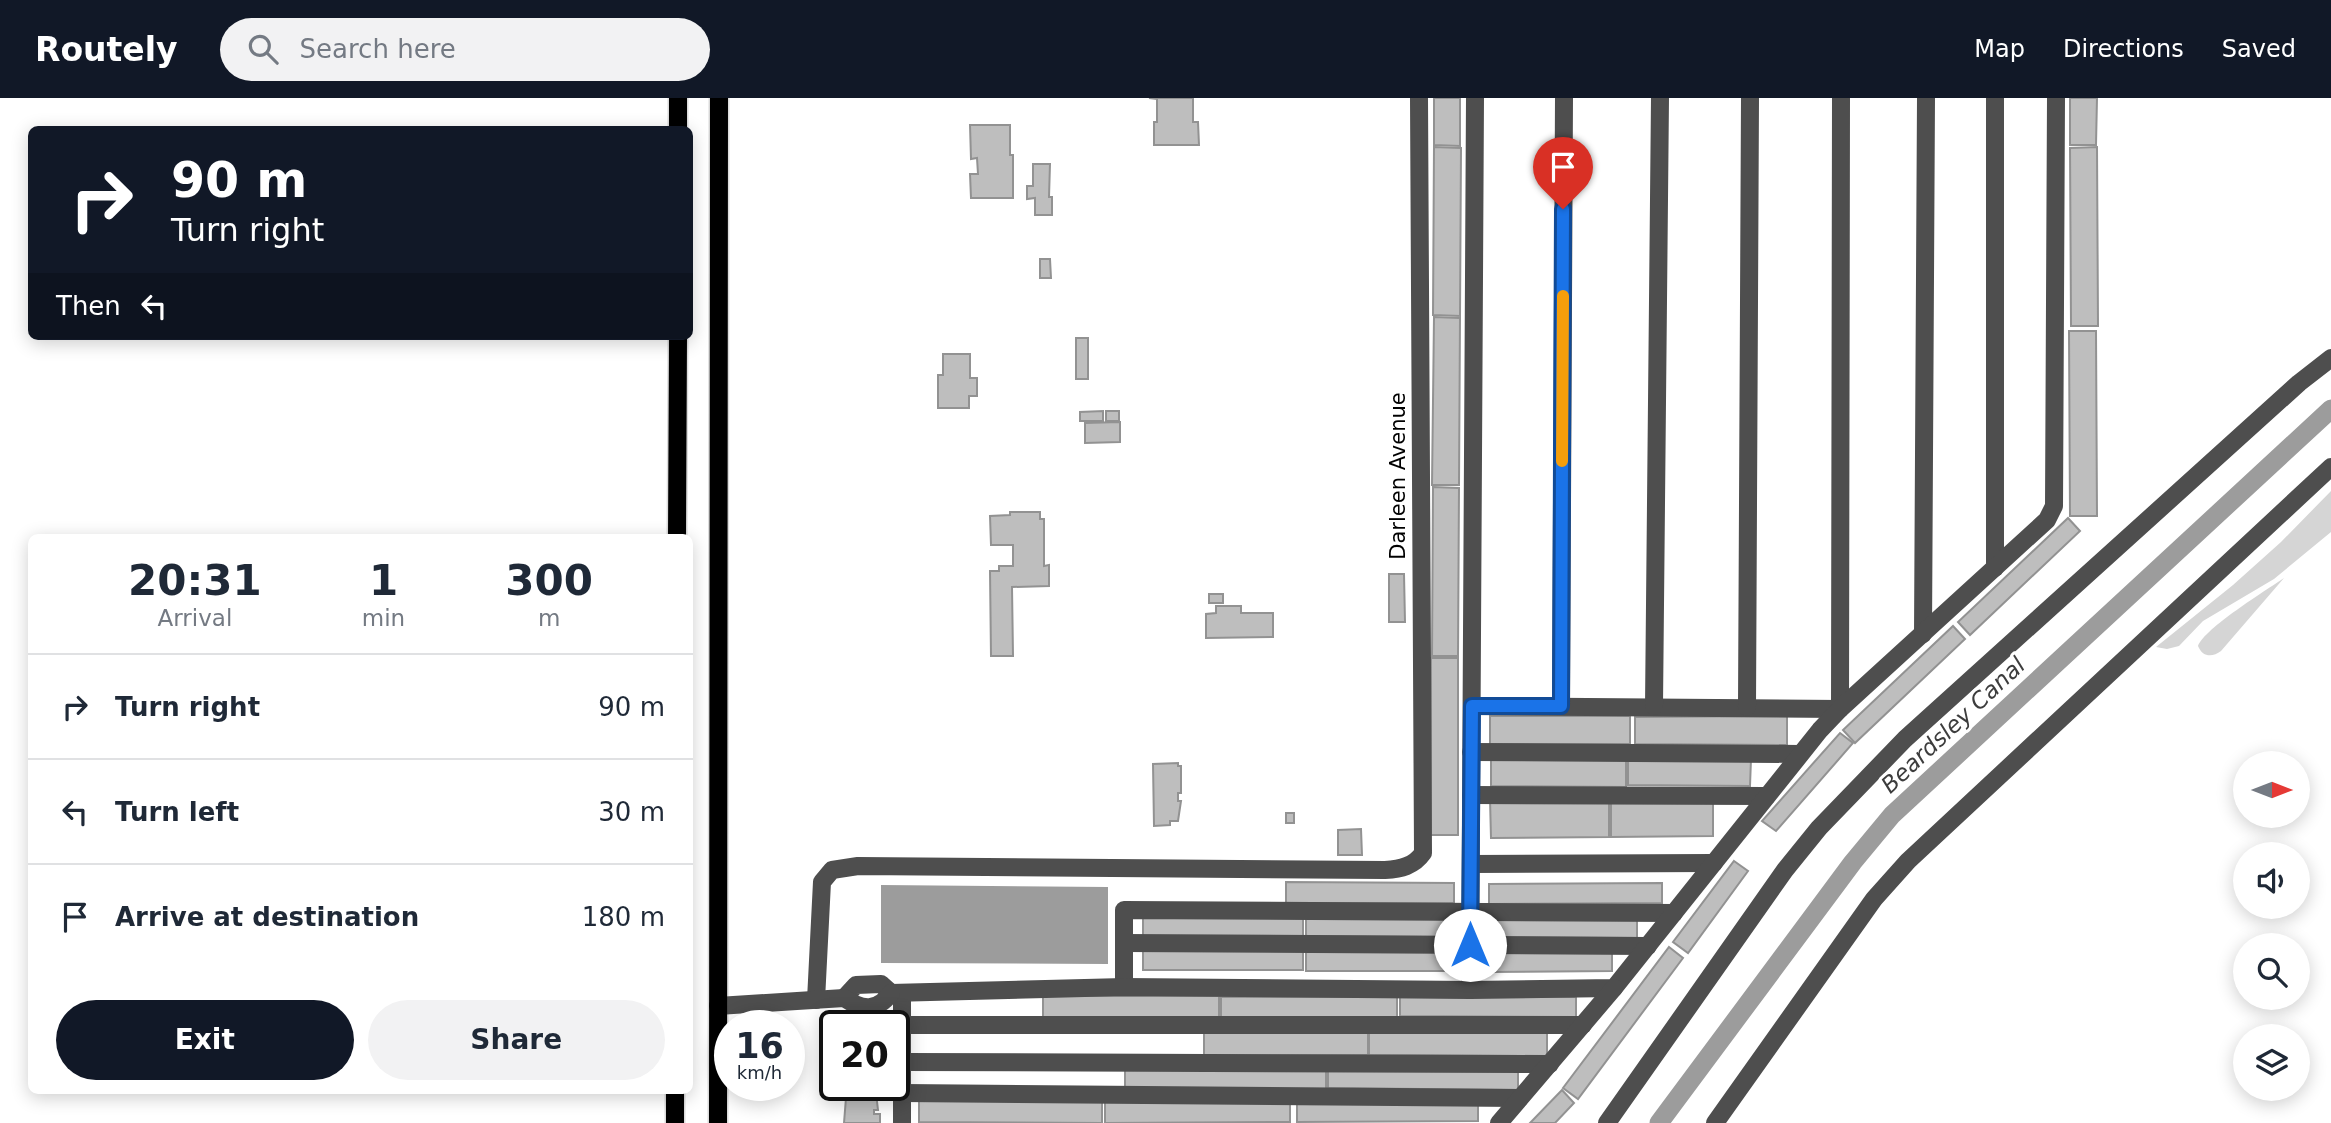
<!DOCTYPE html>
<html lang="en">
<head>
<meta charset="utf-8">
<style>
	:root { --surface:#fff; --page:#f2f2f3; --text:#1f2937; --muted:#747a83; --line:#e0e1e3; --accent:#111827 }
	body { margin:0; font-family:"DejaVu Sans",sans-serif; background:var(--page); color:var(--text); height:100vh; display:flex; flex-direction:column; font-size:26px; white-space:nowrap }
	* { box-sizing:border-box; margin:0 }
	p { font-size:23px; color:var(--muted) }
	.icon { flex:none; width:38px; height:38px; fill:none; stroke:currentColor; stroke-width:2; stroke-linecap:round; stroke-linejoin:round }
	.map { position:relative; flex:1; overflow:hidden }
	.side { position:absolute; left:28px; top:436px; width:665px; height:560px; display:flex; flex-direction:column; background:var(--surface); border-radius:10px; box-shadow:0 4px 18px #0003 }
	.side>* { flex:none }
	.guide { position:absolute; left:28px; top:28px; width:665px; height:214px; border-radius:10px; box-shadow:0 4px 18px #0003; background:#111827; color:#fff; overflow:hidden }
	.needle { width:46px; rotate:90deg }
	.fabs { position:absolute; left:2233px; top:653px; display:grid; gap:14px }
	.fabs a { display:grid; place-items:center; width:77px; height:77px; border-radius:50%; background:var(--surface); box-shadow:0 4px 18px #0003; font-size:35px }
	.speed { position:absolute; left:714px; top:912px; display:flex; gap:14px; font-size:35px; font-weight:700; text-align:center }
	.speed>* { display:grid; place-content:center; width:91px; height:91px; border-radius:50%; background:var(--surface); box-shadow:0 4px 18px #0003; line-height:1 }
	.speed small { font-size:18px; font-weight:400 }
	.speed .limit { border:4px solid #111; border-radius:10px; background:#fff; color:#111 }
	.pin { position:absolute; display:grid; place-items:center; width:60px; height:60px; color:#fff; margin:-72px -30px; border-radius:50% 50% 50% 0; rotate:-45deg; box-shadow:0 0 7px #0007 }
	.pin .icon { rotate:45deg }
	.me { position:absolute; width:77px; margin:-38px; rotate:0deg; stroke-linejoin:round; filter:drop-shadow(0 0 5px #0008) }
	.turn { display:flex; align-items:center; gap:24px; height:147px; padding:0 28px; font-size:32px }
	.turn .icon { width:91px; height:91px; stroke-width:2.5 }
	.turn b { display:block; font-size:49px; line-height:60px }
	.then { display:flex; align-items:center; height:66px; padding:0 28px; background:#0003; gap:14px; font-size:26px }
	.eta { display:flex; justify-content:space-evenly; align-items:center; height:119px; text-align:center }
	.eta b { font-size:42px; font-weight:700; line-height:49px }
	.button { display:flex; gap:14px; margin-top:auto; padding:14px 28px }
	.button a { flex:1; height:80px; border-radius:42px; background:var(--accent); color:#fff; font-size:28px; font-weight:700; line-height:80px; text-align:center }
	.button a+a { background:var(--page); color:var(--text) }
	ul { padding:0; list-style:none }
	li { display:flex; align-items:center; gap:21px; height:105px; padding:0 28px; border-top:2px solid var(--line) }
	li div { flex:1 }
	li b { display:block; font-size:26px }
	li em { font-style:normal }
	header { display:flex; align-items:center; gap:42px; box-sizing:border-box; height:98px; padding:0 35px; background:var(--accent); color:#fff }
	header strong { font-size:33px }
	nav { display:flex; gap:38px; margin-inline-start:auto; font-size:24px }
	.search { width:490px; height:63px; background:var(--page); display:flex; align-items:center; gap:18px; box-sizing:border-box; padding:0 24px; border-radius:38px; color:var(--muted); font-size:26px }
	.map>svg:first-child { display:block }
</style>
</head>
<body>
<header>
<strong>Routely</strong>
<div class="search"><svg class="icon" aria-label="search" viewBox="0 0 24 24"><circle cx="10" cy="10" r="6"/><path d="M15 15l6 6"/></svg>Search here</div>
<nav><a>Map</a><a>Directions</a><a>Saved</a></nav>
</header>
<div class="map">
<svg width="2331" height="1025" viewBox="0 0 2331 1025">
	<rect width="100%" height="100%" fill="#fff"/>
	<g fill="#d5d5d5">
		<path d="M 2331,393 L 2331,434 L 2274,481 L 2203,523 L 2179,548 L 2167,551 L 2156,549 L 2233,487 L 2281,444 Z"/>
		<path d="M 2284,480 L 2221,553 C 2213,559 2203,560 2198,548 C 2205,530 2265,493 2284,480 Z"/>
	</g>
	<path fill="#9c9c9c" d="M 881,787 L 1108,789 L 1108,866 L 881,865 Z"/>
	<g fill="none" stroke-linecap="round" stroke-linejoin="round">
		<path stroke="#9c9c9c" stroke-width="19" d="M 1659,1025 L 1853,764 L 1892,717 L 2331,311"/>
	</g>
	<g fill="#bebebe" stroke="#929292" stroke-width="2">
		<path d="M 1149,0 L 1193,0 L 1193,24 L 1198,24 L 1199,47 L 1154,47 L 1154,24 L 1157,24 L 1157,1 Z"/>
		<path d="M 1434,0 L 1460,0 L 1460,48 L 1434,47 Z"/>
		<path d="M 2070,0 L 2097,0 L 2096,47 L 2070,47 Z"/>
		<path d="M 970,27 L 1010,27 L 1010,57 L 1013,57 L 1013,100 L 971,100 L 970,76 L 978,76 L 977,60 L 971,61 Z"/>
		<path d="M 1434,49 L 1461,50 L 1460,218 L 1433,217 Z"/>
		<path d="M 2097,49 L 2098,228 L 2071,228 L 2070,50 Z"/>
		<path d="M 1033,66 L 1050,66 L 1049,99 L 1052,99 L 1052,117 L 1035,117 L 1035,100 L 1027,101 L 1027,88 L 1033,88 Z"/>
		<path d="M 1040,161 L 1050,161 L 1051,180 L 1040,180 Z"/>
		<path d="M 1434,219 L 1460,220 L 1459,387 L 1432,387 Z"/>
		<path d="M 2069,233 L 2096,233 L 2097,418 L 2070,418 Z"/>
		<rect x="1076" y="240" width="12" height="41"/>
		<path d="M 943,256 L 970,256 L 970,280 L 977,280 L 977,298 L 969,298 L 969,310 L 938,310 L 938,277 L 943,277 Z"/>
		<path d="M 1103,313 L 1103,323 L 1080,323 L 1080,314 Z"/>
		<rect x="1106" y="313" width="13" height="10"/>
		<path d="M 1120,324 L 1120,344 L 1085,345 L 1085,325 Z"/>
		<path d="M 1433,389 L 1459,390 L 1458,558 L 1432,558 Z"/>
		<path d="M 1010,414 L 1040,414 L 1040,421 L 1044,421 L 1044,468 L 1049,467 L 1049,488 L 1012,489 L 1013,558 L 991,558 L 990,473 L 999,473 L 999,468 L 1013,468 L 1013,447 L 991,447 L 990,418 L 1010,417 Z"/>
		<path d="M 2068,420 L 2080,433 L 1970,537 L 1958,524 Z"/>
		<path d="M 1389,476 L 1404,476 L 1405,524 L 1389,524 Z"/>
		<rect x="1209" y="496" width="14" height="9"/>
		<path d="M 1216,508 L 1241,508 L 1241,515 L 1273,515 L 1273,539 L 1206,540 L 1206,516 L 1216,515 Z"/>
		<path d="M 1953,528 L 1965,541 L 1855,645 L 1843,632 Z"/>
		<rect x="1431" y="560" width="27" height="177"/>
		<rect x="1490" y="618" width="140" height="28"/>
		<path d="M 1787,618 L 1787,647 L 1635,646 L 1635,619 Z"/>
		<path d="M 1840,635 L 1853,645 L 1776,733 L 1762,723 Z"/>
		<path d="M 1491,659 L 1626,660 L 1626,689 L 1491,688 Z"/>
		<path d="M 1628,659 L 1751,661 L 1750,688 L 1628,687 Z"/>
		<path d="M 1178,665 L 1178,668 L 1181,668 L 1181,695 L 1178,695 L 1178,703 L 1181,703 L 1178,723 L 1170,723 L 1170,727 L 1154,728 L 1153,666 Z"/>
		<path d="M 1490,701 L 1609,701 L 1609,739 L 1491,740 Z"/>
		<path d="M 1713,701 L 1713,738 L 1611,739 L 1611,702 Z"/>
		<rect x="1286" y="715" width="8" height="10"/>
		<path d="M 1361,731 L 1362,757 L 1338,757 L 1338,732 Z"/>
		<path d="M 1734,763 L 1748,773 L 1688,855 L 1673,844 Z"/>
		<path d="M 1286,784 L 1454,785 L 1454,805 L 1286,805 Z"/>
		<path d="M 1662,785 L 1662,805 L 1489,806 L 1489,786 Z"/>
		<rect x="1143" y="818" width="160" height="20"/>
		<path d="M 1489,818 L 1637,819 L 1637,840 L 1489,839 Z"/>
		<path d="M 1306,819 L 1457,819 L 1457,839 L 1306,838 Z"/>
		<path d="M 1669,849 L 1683,860 L 1578,1001 L 1563,990 Z"/>
		<rect x="1143" y="852" width="160" height="20"/>
		<rect x="1306" y="852" width="152" height="21"/>
		<path d="M 1612,852 L 1612,873 L 1489,874 L 1489,853 Z"/>
		<rect x="1043" y="898" width="176" height="21"/>
		<path d="M 1400,898 L 1576,899 L 1576,919 L 1400,918 Z"/>
		<rect x="1221" y="899" width="176" height="20"/>
		<rect x="1204" y="933" width="164" height="24"/>
		<path d="M 1369,933 L 1547,933 L 1547,958 L 1369,957 Z"/>
		<path d="M 1125,970 L 1326,971 L 1326,991 L 1125,990 Z"/>
		<path d="M 1328,970 L 1518,971 L 1518,992 L 1328,990 Z"/>
		<path d="M 847,987 L 875,987 L 878,1012 L 874,1012 L 874,1016 L 880,1016 L 880,1025 L 844,1025 Z"/>
		<path d="M 1562,992 L 1574,1005 L 1555,1025 L 1530,1025 Z"/>
		<path d="M 919,1001 L 1102,1002 L 1102,1025 L 919,1024 Z"/>
		<path d="M 1290,1002 L 1290,1024 L 1105,1025 L 1105,1003 Z"/>
		<path d="M 1478,1003 L 1478,1023 L 1297,1024 L 1297,1004 Z"/>
	</g>
	<g fill="none" stroke-linecap="round" stroke-linejoin="round">
		<g stroke="#dbdbdb" stroke-width="21">
			<g id="major">
				<path d="M 678,32 L 678,0"/>
				<path d="M 677,439 L 678,238"/>
				<path d="M 675,1025 L 675,992"/>
				<path d="M 718,1025 L 719,0"/>
			</g>
		</g>
		<g stroke="#4e4e4e" stroke-width="18">
			<path d="M 1995,0 L 1995,470"/>
			<path d="M 1923,536 L 1926,0"/>
			<path d="M 1472,608 L 1840,611 L 1841,0"/>
			<path d="M 1561,608 L 1564,0"/>
			<path d="M 1654,608 L 1660,0"/>
			<path d="M 1747,609 L 1750,0"/>
			<path d="M 1471,654 L 1800,656"/>
			<path d="M 1471,697 L 1767,698"/>
			<path d="M 1471,766 L 1714,765"/>
			<path d="M 1124,845 L 1648,848"/>
			<path d="M 1124,889 L 1124,812 L 1674,815"/>
			<path d="M 1470,892 L 1475,0"/>
			<path d="M 902,895 L 902,1025"/>
			<path d="M 844,900 L 856,887 L 881,886 L 891,895 L 1124,889 L 1470,892 L 1614,890 L 1820,632 L 1840,611 L 2047,422 L 2054,408 L 2056,0"/>
			<path d="M 816,902 L 822,784 L 832,772 L 858,768 L 1385,772 C 1401,771 1414,768 1423,755 L 1419,0"/>
			<path d="M 718,908 L 844,900 C 862,912 877,914 891,895"/>
			<path d="M 902,927 L 1583,927"/>
			<path d="M 902,964 L 1550,966"/>
			<path d="M 902,995 L 1520,1000"/>
			<path d="M 1499,1025 L 1614,890"/>
			<path d="M 1607,1025 L 1785,772 L 1819,730 L 1905,641 L 2299,285 L 2331,260"/>
			<path d="M 1715,1025 L 1874,801 L 1908,763 L 2331,369"/>
		</g>
		<use href="#major" stroke="#000" stroke-width="18"/>
	</g>
	<g fill="none" stroke-linecap="round" stroke-linejoin="round">
		<g stroke="#114b97" stroke-width="18">
			<path id="route" d="M 1470,847 L 1472,608 L 1561,608 L 1563,111"/>
		</g>
		<use href="#route" stroke="#1a73e8" stroke-width="12"/>
		<path stroke="#f59e0b" stroke-width="12" d="M 1562,363 L 1563,198"/>
	</g>
	<g text-anchor="middle" dominant-baseline="central" stroke-width="6" stroke-linejoin="round" paint-order="stroke">
		<g font-size="21" fill="#000" stroke="#fff">
			<text transform="translate(1398 378) rotate(-90)">Darleen Avenue</text>
		</g>
		<g font-size="23" font-style="italic" fill="#3d3d3d" stroke="#fff">
			<text transform="translate(1953 627) rotate(-43)">Beardsley Canal</text>
		</g>
	</g>
</svg>
<div class="fabs">
<a><svg class="needle" viewBox="-14 -14 28 28"><path d="M0-13l5 13h-10z" fill="#e53935"/><path d="M0 13l5-13h-10z" fill="#747a83"/></svg></a>
<a><svg class="icon" aria-label="sound" viewBox="0 0 24 24"><path d="M4 9h4l5-4v14l-5-4H4zM17 9q2 3 0 6"/></svg></a>
<a><svg class="icon" aria-label="search" viewBox="0 0 24 24"><circle cx="10" cy="10" r="6"/><path d="M15 15l6 6"/></svg></a>
<a><svg class="icon" aria-label="layers" viewBox="0 0 24 24"><path d="M12 4l9 5-9 5-9-5zM3 14l9 5 9-5"/></svg></a>
</div>
<div class="speed"><div>16<small>km/h</small></div><div class="limit">20</div></div>
<div class="pin" style="left:1563px;top:111px;background:#d93025"><svg class="icon" aria-label="arrive" viewBox="0 0 24 24"><path d="M6 21V4h12l-3 4 3 4H6"/></svg></div>
<svg class="me" style="left:1470px;top:847px" viewBox="-20 -20 40 40"><circle r="19" fill="#fff"/><path d="M0-13L10 11 0 6-10 11z" fill="#1a73e8"/></svg>
<div class="guide">
<div class="turn"><svg class="icon" aria-label="right" viewBox="0 0 24 24"><path d="M7 20v-9h11M14 6l5 5-5 5"/></svg><div><b>90 m</b>Turn right</div></div>
<div class="then">Then<svg class="icon" aria-label="left" viewBox="0 0 24 24"><path d="M17 20v-9H6M10 6l-5 5 5 5"/></svg></div>
</div>
<section class="side">
<div class="eta">
<div><b>20:31</b><p>Arrival</p></div>
<div><b>1</b><p>min</p></div>
<div><b>300</b><p>m</p></div>
</div>
<ul>
<li><svg class="icon" aria-label="right" viewBox="0 0 24 24"><path d="M7 20v-9h11M14 6l5 5-5 5"/></svg><div><b>Turn right</b></div><em>90 m</em></li>
<li><svg class="icon" aria-label="left" viewBox="0 0 24 24"><path d="M17 20v-9H6M10 6l-5 5 5 5"/></svg><div><b>Turn left</b></div><em>30 m</em></li>
<li><svg class="icon" aria-label="arrive" viewBox="0 0 24 24"><path d="M6 21V4h12l-3 4 3 4H6"/></svg><div><b>Arrive at destination</b></div><em>180 m</em></li>
</ul>
<div class="button"><a>Exit</a><a>Share</a></div>
</section>
</div>
</body>
</html>
